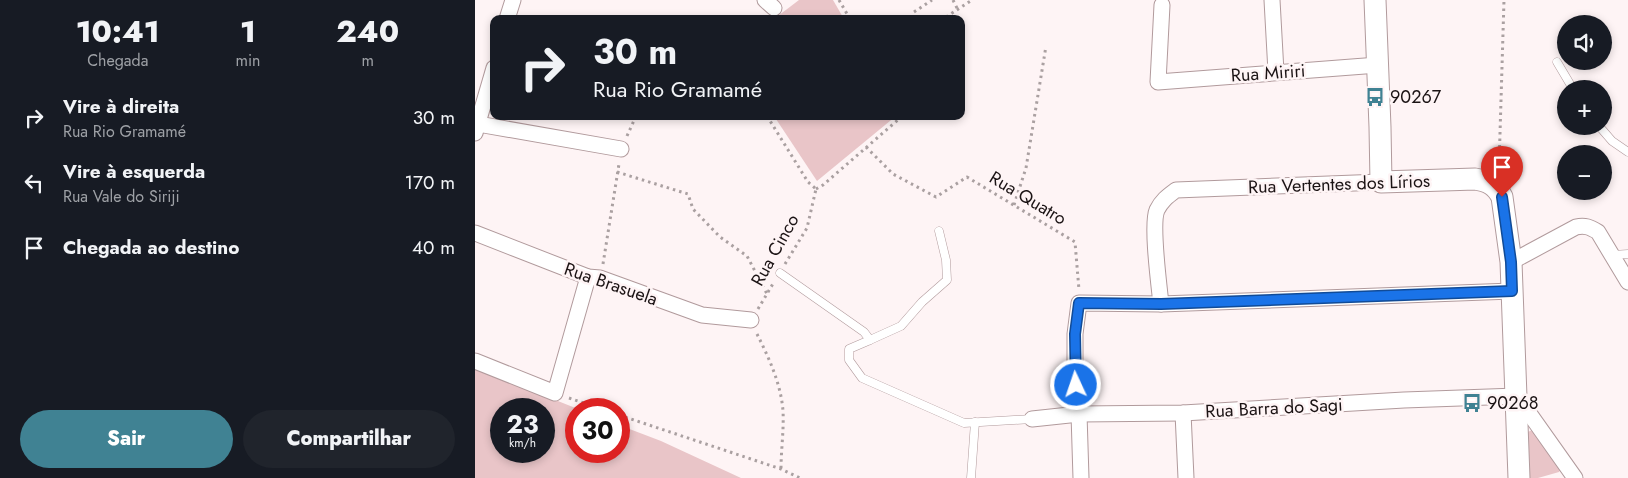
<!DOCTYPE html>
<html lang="pt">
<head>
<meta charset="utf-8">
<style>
	:root { --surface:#171b24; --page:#20242c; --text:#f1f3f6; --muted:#9ea1a6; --accent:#408293 }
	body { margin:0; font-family:Jost,sans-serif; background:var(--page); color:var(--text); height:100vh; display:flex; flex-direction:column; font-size:19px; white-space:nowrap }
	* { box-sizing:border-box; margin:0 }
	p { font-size:16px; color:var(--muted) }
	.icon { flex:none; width:28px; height:28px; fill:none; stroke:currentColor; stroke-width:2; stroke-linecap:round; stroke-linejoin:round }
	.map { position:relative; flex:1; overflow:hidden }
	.sheet { display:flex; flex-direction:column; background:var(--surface); width:475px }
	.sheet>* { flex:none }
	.guide { position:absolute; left:15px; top:15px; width:475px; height:105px; border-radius:10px; box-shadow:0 2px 8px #0003; background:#171b24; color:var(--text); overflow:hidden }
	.buttons { position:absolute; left:1082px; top:15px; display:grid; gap:10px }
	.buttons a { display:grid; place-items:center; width:55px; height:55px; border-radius:50%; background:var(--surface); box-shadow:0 2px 8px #0003; font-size:25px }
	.speed { position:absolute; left:15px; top:398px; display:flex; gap:10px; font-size:25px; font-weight:700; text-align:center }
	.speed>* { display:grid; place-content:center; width:65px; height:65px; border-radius:50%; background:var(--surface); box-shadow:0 2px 8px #0003; line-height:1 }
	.speed small { font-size:12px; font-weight:400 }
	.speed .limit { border:8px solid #d22; background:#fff; color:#111 }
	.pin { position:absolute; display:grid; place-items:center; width:42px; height:42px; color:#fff; margin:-51px -21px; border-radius:50% 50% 50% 0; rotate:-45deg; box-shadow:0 0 5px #0007 }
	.pin .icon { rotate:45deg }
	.me { position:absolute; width:55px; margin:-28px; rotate:357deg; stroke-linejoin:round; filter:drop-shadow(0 0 4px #0008) }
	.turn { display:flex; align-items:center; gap:18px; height:105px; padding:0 20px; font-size:22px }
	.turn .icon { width:65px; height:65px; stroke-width:2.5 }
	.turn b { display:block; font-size:35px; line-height:42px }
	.eta { display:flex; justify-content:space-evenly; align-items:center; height:85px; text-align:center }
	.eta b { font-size:30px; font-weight:800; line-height:35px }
	.primary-button { display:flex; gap:10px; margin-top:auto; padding:10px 20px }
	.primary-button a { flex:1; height:58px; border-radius:30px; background:var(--accent); color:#fff; font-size:20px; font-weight:800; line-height:58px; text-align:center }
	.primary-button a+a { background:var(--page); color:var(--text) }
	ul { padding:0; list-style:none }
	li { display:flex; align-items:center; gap:15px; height:65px; padding:0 20px }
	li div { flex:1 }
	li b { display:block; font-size:19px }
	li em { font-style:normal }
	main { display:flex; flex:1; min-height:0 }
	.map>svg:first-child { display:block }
</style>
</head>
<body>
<main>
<section class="sheet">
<div class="eta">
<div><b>10:41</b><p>Chegada</p></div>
<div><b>1</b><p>min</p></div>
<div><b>240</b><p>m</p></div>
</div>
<ul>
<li><svg class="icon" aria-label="right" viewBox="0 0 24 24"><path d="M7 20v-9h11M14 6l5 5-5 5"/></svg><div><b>Vire à direita</b><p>Rua Rio Gramamé</p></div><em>30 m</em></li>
<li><svg class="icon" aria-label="left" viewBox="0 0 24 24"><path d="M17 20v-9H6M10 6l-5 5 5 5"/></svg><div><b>Vire à esquerda</b><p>Rua Vale do Siriji</p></div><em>170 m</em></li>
<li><svg class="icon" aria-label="arrive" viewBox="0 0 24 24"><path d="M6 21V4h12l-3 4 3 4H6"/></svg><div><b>Chegada ao destino</b></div><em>40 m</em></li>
</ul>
<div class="primary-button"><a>Sair</a><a>Compartilhar</a></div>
</section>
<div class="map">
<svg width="1153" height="478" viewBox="0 0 1153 478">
	<rect width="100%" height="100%" fill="#fef4f5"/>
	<g fill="#e9c5c8" fill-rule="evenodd">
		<path d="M 324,0 L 358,0 L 369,19 L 299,19 Z"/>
		<path d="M 299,116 L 421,116 L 342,181 Z"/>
		<path d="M 0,368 L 103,409 L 101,409 L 101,451 L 144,451 L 144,425 L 186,441 L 266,478 L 0,478 ZM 26,409 L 69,409 L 69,451 L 26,451 Z"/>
		<path d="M 1057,430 L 1086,469 L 1084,472 L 1063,478 L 1055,478 L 1053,432 Z"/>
	</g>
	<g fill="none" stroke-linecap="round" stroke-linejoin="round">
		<g stroke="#b19a9c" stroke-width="9">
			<g id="lane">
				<path d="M 1082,62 L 1098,89"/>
				<path d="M 1124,126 L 1137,141 L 1153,152"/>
				<path d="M 1138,255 L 1153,254"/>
				<path d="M 305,273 L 389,332 L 395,340 L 374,349 L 374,360 L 387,378 L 489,423 L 557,419"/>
				<path d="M 395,340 L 426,326 L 447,302 L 472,280 L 471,260 L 464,231"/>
				<path d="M 496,478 L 500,422"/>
			</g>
		</g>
		<g stroke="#b19a9c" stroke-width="17">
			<g id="street">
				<path d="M 290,0 L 299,8"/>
				<path d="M 797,0 L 801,72"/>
				<path d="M 687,5 L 683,82 L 903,65"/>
				<path d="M 32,19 L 38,0"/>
				<path d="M 3,124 L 146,149"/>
				<path d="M 0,133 L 19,68"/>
				<path d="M 0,233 L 113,277 L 125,278 L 227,315 L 276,320"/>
				<path d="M 1036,262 L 1101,227 C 1110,225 1115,227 1123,232 L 1153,282"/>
				<path d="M 686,304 C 684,285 676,224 682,210 C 687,200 693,196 701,190 L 906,182"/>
				<path d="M 0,361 L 80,393 L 113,277"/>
				<path d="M 708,413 L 711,478"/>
				<path d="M 557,419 L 604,414 L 708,413 L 929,400 L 1042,396 L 1100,478"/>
				<path d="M 606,478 L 604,414 L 600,371 L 600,334 L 604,303 L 686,304 L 1037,291"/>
			</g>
		</g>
		<g stroke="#b19a9c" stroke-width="23">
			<path id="secondary" d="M 900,0 L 905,127 L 906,182 L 1000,179 C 1013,181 1021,185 1027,197 L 1036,262 L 1044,478"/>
		</g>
		<g stroke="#aaa0a1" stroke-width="3" stroke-dasharray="2.5 4" stroke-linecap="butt">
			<path d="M 364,0 L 375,19"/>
			<path d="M 478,0 L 483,10"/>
			<path d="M 439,12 L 457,0"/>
			<path d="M 471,17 L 497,0"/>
			<path d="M 292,116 L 333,182 L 341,189"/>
			<path d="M 152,136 L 161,116"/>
			<path d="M 391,147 L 418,174 L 461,197 L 492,177 L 600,242 L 604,290"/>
			<path d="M 1024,167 L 1029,0"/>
			<path d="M 142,172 L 213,194 L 218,209 L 245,237 L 272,256 L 292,294"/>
			<path d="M 341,189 L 348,185 L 424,119 L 425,116"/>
			<path d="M 539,205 L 551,168 L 571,46"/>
			<path d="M 128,264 L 144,164"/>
			<path d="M 310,264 L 332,228 L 341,189"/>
			<path d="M 283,309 L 299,282"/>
			<path d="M 282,334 C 294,358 306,384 308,411 C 309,430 306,450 306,469"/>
			<path d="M 94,398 L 126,409"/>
			<path d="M 144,415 L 306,469 L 325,478"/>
		</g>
		<use href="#lane" stroke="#fff" stroke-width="8"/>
		<use href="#street" stroke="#fff" stroke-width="15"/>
		<use href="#secondary" stroke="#fff" stroke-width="21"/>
	</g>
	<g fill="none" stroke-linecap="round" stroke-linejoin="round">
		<g stroke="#114b97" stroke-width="12">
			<path id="route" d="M 601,385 L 600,334 L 604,303 L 686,304 L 1037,291 L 1036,262 L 1027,197"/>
		</g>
		<use href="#route" stroke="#1a73e8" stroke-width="9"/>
	</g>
	<defs>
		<g id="bus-bare" transform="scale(1.5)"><path d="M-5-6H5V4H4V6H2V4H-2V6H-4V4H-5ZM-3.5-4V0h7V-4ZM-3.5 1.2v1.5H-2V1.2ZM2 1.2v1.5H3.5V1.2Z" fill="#408293" stroke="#fef4f5" stroke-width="2.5" paint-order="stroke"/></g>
	</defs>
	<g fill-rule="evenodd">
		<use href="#bus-bare" x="900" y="97"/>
		<use href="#bus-bare" x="997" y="403"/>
	</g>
	<g text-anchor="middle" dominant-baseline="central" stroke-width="5" stroke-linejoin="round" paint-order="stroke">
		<g font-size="18" fill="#1b1314" stroke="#fef4f5">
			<text transform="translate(793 73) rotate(-4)">Rua Miriri</text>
			<text transform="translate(864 184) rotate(-2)">Rua Vertentes dos Lírios</text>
			<text transform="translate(553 198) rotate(31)">Rua Quatro</text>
			<text transform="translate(300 250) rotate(-61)">Rua Cinco</text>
			<text transform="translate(136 284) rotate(19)">Rua Brasuela</text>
			<text transform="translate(799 408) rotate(-3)">Rua Barra do Sagi</text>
		</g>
		<g font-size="18" fill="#1b1314" stroke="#fef4f5" text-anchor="start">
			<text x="915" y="97">90267</text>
			<text x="1012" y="403">90268</text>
		</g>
	</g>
</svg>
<div class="buttons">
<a><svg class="icon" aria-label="sound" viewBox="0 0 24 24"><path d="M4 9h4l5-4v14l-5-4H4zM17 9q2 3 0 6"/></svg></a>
<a>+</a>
<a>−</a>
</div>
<div class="speed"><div>23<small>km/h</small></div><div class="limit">30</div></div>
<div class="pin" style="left:1027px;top:197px;background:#d93025"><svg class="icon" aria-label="arrive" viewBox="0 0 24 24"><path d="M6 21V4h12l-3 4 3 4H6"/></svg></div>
<svg class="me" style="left:601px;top:385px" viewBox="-20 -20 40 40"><circle r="17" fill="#1a73e8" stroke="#fff" stroke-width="3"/><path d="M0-11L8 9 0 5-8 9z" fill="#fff"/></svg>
<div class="guide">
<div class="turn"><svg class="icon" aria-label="right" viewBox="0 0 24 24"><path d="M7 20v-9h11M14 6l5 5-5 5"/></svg><div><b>30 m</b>Rua Rio Gramamé</div></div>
</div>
</div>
</main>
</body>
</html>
